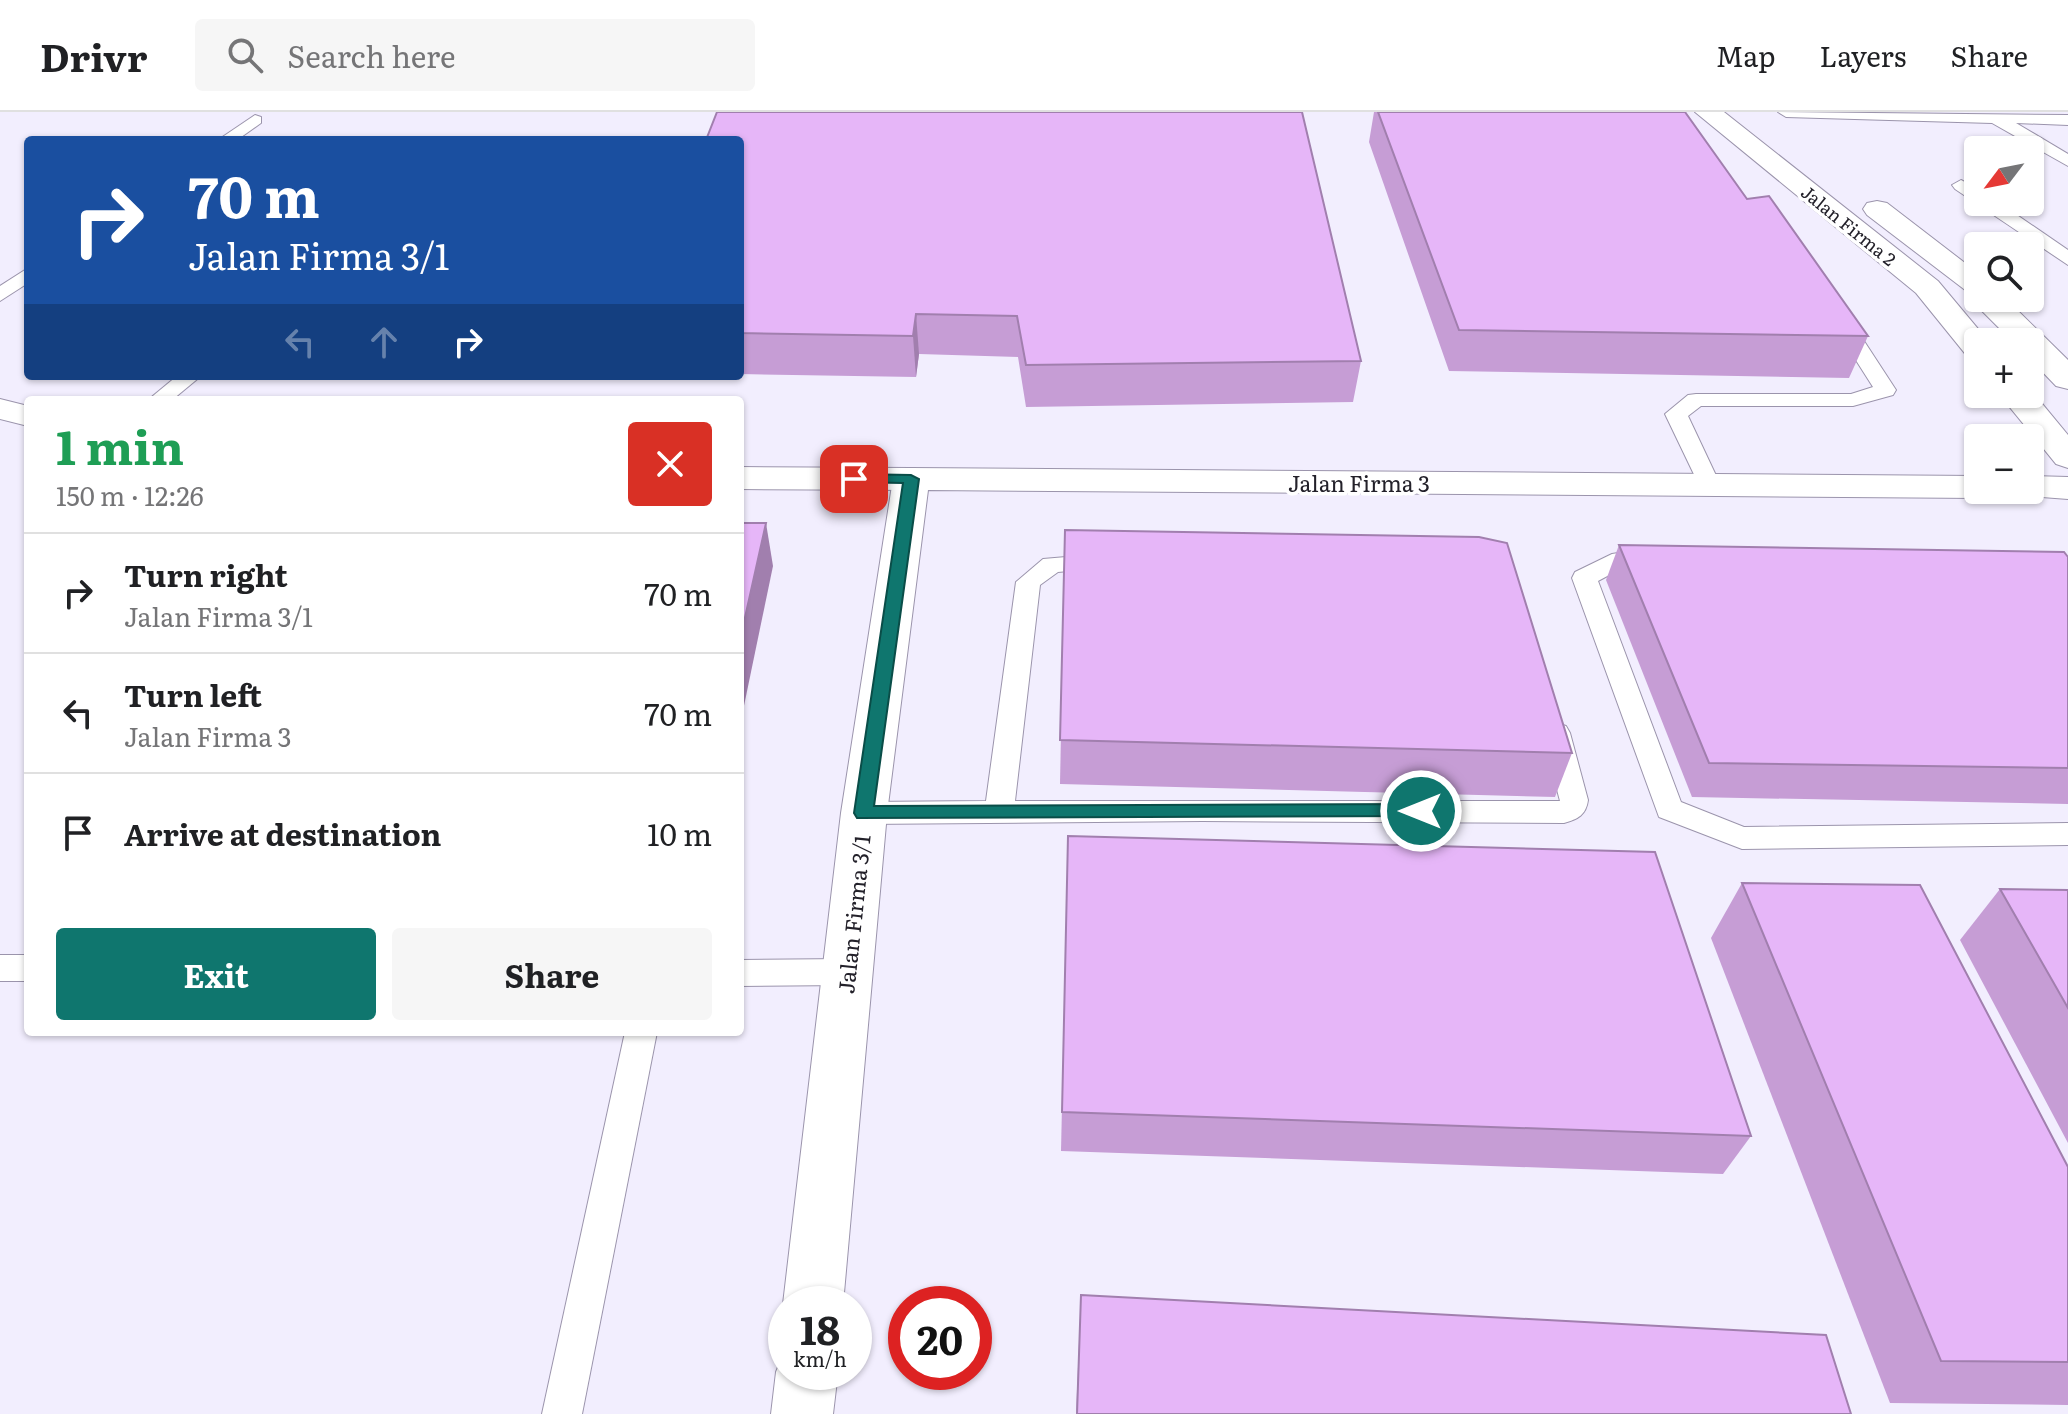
<!DOCTYPE html>
<html lang="en">
<head>
<meta charset="utf-8">
<style>
	:root { --surface:#fff; --page:#f6f6f6; --text:#202124; --muted:#757577; --line:#e0e0e0; --accent:#0f766e }
	body { margin:0; font-family:Literata,serif; background:var(--page); color:var(--text); height:100vh; display:flex; flex-direction:column; font-size:30px; white-space:nowrap }
	* { box-sizing:border-box; margin:0 }
	p { font-size:26px; color:var(--muted) }
	.icon { flex:none; width:44px; height:44px; fill:none; stroke:currentColor; stroke-width:2; stroke-linecap:round; stroke-linejoin:round }
	.map { position:relative; flex:1; overflow:hidden }
	.side { position:absolute; left:24px; top:284px; width:720px; height:640px; display:flex; flex-direction:column; background:var(--surface); border-radius:8px; box-shadow:0 2px 6px #0004 }
	.side>* { flex:none }
	.hud { position:absolute; left:24px; top:24px; width:720px; height:244px; border-radius:8px; box-shadow:0 2px 6px #0004; background:#1a4fa0; color:#fff; overflow:hidden }
	.needle { width:52px; rotate:238deg }
	.tools { position:absolute; left:1964px; top:24px; display:grid; gap:16px }
	.tools a { display:grid; place-items:center; width:80px; height:80px; border-radius:8px; background:var(--surface); box-shadow:0 2px 6px #0004; font-size:40px }
	.speed { position:absolute; left:768px; top:1174px; display:flex; gap:16px; font-size:40px; font-weight:700; text-align:center }
	.speed>* { display:grid; place-content:center; width:104px; height:104px; border-radius:50%; background:var(--surface); box-shadow:0 2px 6px #0004; line-height:1 }
	.speed small { font-size:20px; font-weight:400 }
	.speed .limit { border:12px solid #d22; background:#fff; color:#111 }
	.pin { position:absolute; display:grid; place-items:center; width:68px; height:68px; color:#fff; margin:-34px; border-radius:16px; box-shadow:0 4px 12px #0006 }
	.me { position:absolute; width:88px; margin:-44px; rotate:270deg; stroke-linejoin:round; filter:drop-shadow(0 0 6px #0008) }
	.turn { display:flex; align-items:center; gap:28px; height:168px; padding:0 32px; font-size:36px }
	.turn .icon { width:104px; height:104px; stroke-width:2.5 }
	.turn b { display:block; font-size:56px; line-height:68px }
	.lanes { display:flex; align-items:center; height:76px; padding:0 32px; background:#0003; justify-content:center; gap:40px; direction:ltr }
	.lanes .off { opacity:.35 }
	.round { display:grid; place-items:center; flex:none; width:84px; height:84px; border-radius:8px; background:var(--page) }
	.head { display:flex; align-items:center; justify-content:space-between; height:136px; padding:0 32px }
	h1 { font-size:48px; font-weight:700; line-height:60px; color:#1e9e55 }
	.cta { display:flex; gap:16px; margin-top:auto; padding:16px 32px }
	.cta a { flex:1; height:92px; border-radius:8px; background:var(--accent); color:#fff; font-size:32px; font-weight:700; line-height:92px; text-align:center }
	.cta a+a { background:var(--page); color:var(--text) }
	ul { padding:0; list-style:none }
	li { display:flex; align-items:center; gap:24px; height:120px; padding:0 32px; border-top:2px solid var(--line) }
	li div { flex:1 }
	li b { display:block; font-size:30px }
	li em { font-style:normal }
	header { display:flex; align-items:center; gap:48px; box-sizing:border-box; height:112px; padding:0 40px; background:var(--surface); border-bottom:2px solid var(--line) }
	header strong { font-size:38px }
	nav { display:flex; gap:44px; margin-inline-start:auto; font-size:28px }
	.search { width:560px; height:72px; background:var(--page); display:flex; align-items:center; gap:20px; box-sizing:border-box; padding:0 28px; border-radius:8px; color:var(--muted); font-size:30px }
	.map>svg:first-child { display:block }
</style>
</head>
<body>
<header>
<strong>Drivr</strong>
<div class="search"><svg class="icon" aria-label="search" viewBox="0 0 24 24"><circle cx="10" cy="10" r="6"/><path d="M15 15l6 6"/></svg>Search here</div>
<nav><a>Map</a><a>Layers</a><a>Share</a></nav>
</header>
<div class="map">
<svg width="2068" height="1302" viewBox="0 0 2068 1302">
	<rect width="100%" height="100%" fill="#f2eefe"/>
	<g fill="none" stroke-linecap="round" stroke-linejoin="round">
		<g stroke="#9b94ac" stroke-width="2">
			<g id="service">
				<path d="M 1778,0 L 2068,3 L 2068,13 L 2016,11 L 2068,42 L 2068,54 L 1992,11 L 1786,5 Z"/>
				<path d="M 255,3 L 261,5 L 261,11 L 237,28 L 218,28 Z"/>
				<path d="M 1961,68 L 1978,77 L 1978,90 L 1998,90 L 2068,138 L 2068,153 L 1955,77 L 1952,73 Z"/>
				<path d="M 28,156 L 28,171 L 0,189 L 0,174 Z"/>
				<path d="M 1841,203 L 1851,209 L 1896,278 L 1893,283 L 1853,294 L 1701,294 L 1688,304 L 1720,372 L 1717,377 L 1701,377 L 1665,302 L 1688,283 L 1696,282 L 1851,282 L 1873,275 L 1831,209 Z"/>
				<path d="M 177,264 L 201,264 L 172,288 L 148,288 Z"/>
				<path d="M 1649,436 L 1658,439 L 1661,444 L 1658,449 L 1626,454 L 1598,469 L 1681,690 L 1744,715 L 2068,711 L 2068,733 L 1742,737 L 1659,705 L 1572,466 L 1575,460 L 1612,442 Z"/>
				<path d="M 1101,442 L 1110,445 L 1113,450 L 1110,455 L 1058,460 L 1040,473 L 1015,689 L 1560,689 L 1542,621 L 1546,614 L 1556,611 L 1566,614 L 1570,621 L 1588,688 C 1586,703 1578,707 1564,711 L 1202,709 L 864,712 L 854,709 L 850,701 L 854,693 L 864,690 L 986,689 L 1016,470 L 1043,447 Z"/>
				<rect x="0" y="843" width="28" height="26"/>
				<path d="M 846,847 L 857,851 L 862,860 L 857,869 L 846,873 L 740,874 L 740,848 Z"/>
				<path d="M 625,920 L 657,920 L 582,1302 L 542,1302 Z"/>
			</g>
		</g>
		<g stroke="#9b94ac" stroke-width="2">
			<g id="minor">
				<path d="M 0,287 L 28,294 L 28,314 L 0,307 Z"/>
				<path d="M 740,355 L 911,356 L 924,359 L 929,367 L 924,375 L 911,378 L 740,377 Z"/>
			</g>
		</g>
		<g stroke="#9b94ac" stroke-width="2">
			<g id="tertiary">
				<path d="M 911,356 L 1978,364 L 1978,378 L 1994,378 L 1991,383 L 1978,386 L 928,378 L 887,701 L 843,1192 L 786,1192 L 786,1198 L 783,1192 L 841,701 L 893,367 L 898,359 Z"/>
				<path d="M 2030,364 L 2068,365 L 2068,387 L 2017,383 L 2014,378 L 2030,378 Z"/>
				<path d="M 785,1238 L 786,1260 L 838,1260 L 833,1302 L 771,1302 L 776,1260 Z"/>
			</g>
		</g>
		<g stroke="#9b94ac" stroke-width="2">
			<g id="primary">
				<path d="M 1695,0 L 1724,0 L 1938,169 L 1989,230 L 1978,230 L 1978,247 L 1967,244 L 1916,181 Z"/>
				<path d="M 1877,89 L 1887,91 L 1978,161 L 1978,186 L 2005,186 L 2068,248 L 2068,277 L 2056,274 L 2030,247 L 2030,230 L 2013,230 L 1976,193 L 1973,184 L 1867,103 L 1863,97 L 1867,91 Z"/>
				<path d="M 2030,277 L 2068,323 L 2068,356 L 2056,352 L 1999,282 L 2030,282 Z"/>
			</g>
		</g>
		<use href="#service" fill="#fff" fill-rule="evenodd"/>
		<use href="#minor" fill="#fff" fill-rule="evenodd"/>
		<use href="#tertiary" fill="#fff" fill-rule="evenodd"/>
		<use href="#primary" fill="#fff" fill-rule="evenodd"/>
	</g>
	<g fill="#c69dd5">
		<path d="M 1374,0 L 1685,0 L 1747,87 L 1868,224 L 1849,266 L 1449,259 L 1369,30 Z"/>
		<path d="M 740,28 L 1361,249 L 1353,290 L 1026,295 L 1018,245 L 919,242 L 916,265 L 740,262 Z"/>
		<path d="M 1065,418 L 1572,641 L 1555,685 L 1060,672 Z"/>
		<path d="M 1619,433 L 2068,445 L 2068,692 L 1692,685 L 1606,468 Z"/>
		<path d="M 1068,724 L 1751,1024 L 1723,1062 L 1061,1039 Z"/>
		<path d="M 1742,771 L 2068,1055 L 2068,1293 L 1890,1291 L 1711,826 Z"/>
		<path d="M 2000,777 L 2068,778 L 2068,1031 L 1960,828 Z"/>
		<path d="M 1081,1183 L 1851,1302 L 1076,1302 Z"/>
	</g>
	<g fill="#a17fae">
		<path d="M 916,202 L 919,242 L 916,265 L 913,224 Z"/>
		<path d="M 766,411 L 773,454 L 740,613 L 740,528 Z"/>
	</g>
	<g fill="#e6b6f8" stroke="#a17fae" stroke-width="2">
		<path d="M 717,0 L 1302,0 L 1361,249 L 1026,253 L 1017,204 L 916,202 L 913,224 L 740,221 L 740,28 L 706,28 Z"/>
		<path d="M 1378,0 L 1685,0 L 1747,87 L 1769,84 L 1868,224 L 1459,218 Z"/>
		<path d="M 740,411 L 766,411 L 740,528 Z"/>
		<path d="M 1065,418 L 1479,425 L 1507,431 L 1572,641 L 1060,628 Z"/>
		<path d="M 1619,433 L 2064,440 L 2068,445 L 2068,656 L 1709,651 Z"/>
		<path d="M 1068,724 L 1655,740 L 1751,1024 L 1062,1000 Z"/>
		<path d="M 1742,771 L 1920,773 L 2068,1055 L 2068,1250 L 1941,1249 Z"/>
		<path d="M 2000,777 L 2068,778 L 2068,896 Z"/>
		<path d="M 1081,1183 L 1826,1223 L 1851,1302 L 1077,1302 Z"/>
	</g>
	<path fill="#0f766e" stroke="#0a4d48" stroke-width="2" d="M 854,362 L 911,363 L 919,367 L 874,694 L 1421,692 L 1431,699 L 1428,704 L 857,706 L 854,701 L 903,371 L 849,370 L 849,363 Z"/>
	<g text-anchor="middle" dominant-baseline="central" stroke-width="7" stroke-linejoin="round" paint-order="stroke">
		<g font-size="18" fill="#23212a" stroke="#fff">
			<text transform="translate(1849 113) rotate(39)">Jalan Firma 2</text>
		</g>
		<g font-size="22" fill="#23212a" stroke="#fff">
			<text x="1359" y="370">Jalan Firma 3</text>
			<text transform="translate(853 802) rotate(-84)">Jalan Firma 3/1</text>
		</g>
	</g>
</svg>
<div class="tools">
<a><svg class="needle" viewBox="-14 -14 28 28"><path d="M0-13l5 13h-10z" fill="#e53935"/><path d="M0 13l5-13h-10z" fill="#757577"/></svg></a>
<a><svg class="icon" aria-label="search" viewBox="0 0 24 24"><circle cx="10" cy="10" r="6"/><path d="M15 15l6 6"/></svg></a>
<a>+</a>
<a>−</a>
</div>
<div class="speed"><div>18<small>km/h</small></div><div class="limit">20</div></div>
<div class="pin" style="left:854px;top:367px;background:#d93025"><svg class="icon" aria-label="arrive" viewBox="0 0 24 24"><path d="M6 21V4h12l-3 4 3 4H6"/></svg></div>
<svg class="me" style="left:1421px;top:699px" viewBox="-20 -20 40 40"><circle r="17" fill="#0f766e" stroke="#fff" stroke-width="3"/><path d="M0-11L8 9 0 5-8 9z" fill="#fff"/></svg>
<div class="hud">
<div class="turn"><svg class="icon" aria-label="right" viewBox="0 0 24 24"><path d="M7 20v-9h11M14 6l5 5-5 5"/></svg><div><b>70 m</b>Jalan Firma 3/1</div></div>
<div class="lanes"><svg class="icon off" aria-label="left" viewBox="0 0 24 24"><path d="M17 20v-9H6M10 6l-5 5 5 5"/></svg><svg class="icon off" aria-label="ahead" viewBox="0 0 24 24"><path d="M12 20V5M6 11l6-6 6 6"/></svg><svg class="icon" aria-label="right" viewBox="0 0 24 24"><path d="M7 20v-9h11M14 6l5 5-5 5"/></svg></div>
</div>
<section class="side">
<div class="head"><div><h1>1 min</h1><p>150 m · 12:26</p></div><a class="round" style="background:#d93025;color:#fff"><svg class="icon" aria-label="close" viewBox="0 0 24 24"><path d="M6 6l12 12M18 6L6 18"/></svg></a></div>
<ul>
<li><svg class="icon" aria-label="right" viewBox="0 0 24 24"><path d="M7 20v-9h11M14 6l5 5-5 5"/></svg><div><b>Turn right</b><p>Jalan Firma 3/1</p></div><em>70 m</em></li>
<li><svg class="icon" aria-label="left" viewBox="0 0 24 24"><path d="M17 20v-9H6M10 6l-5 5 5 5"/></svg><div><b>Turn left</b><p>Jalan Firma 3</p></div><em>70 m</em></li>
<li><svg class="icon" aria-label="arrive" viewBox="0 0 24 24"><path d="M6 21V4h12l-3 4 3 4H6"/></svg><div><b>Arrive at destination</b></div><em>10 m</em></li>
</ul>
<div class="cta"><a>Exit</a><a>Share</a></div>
</section>
</div>
</body>
</html>
